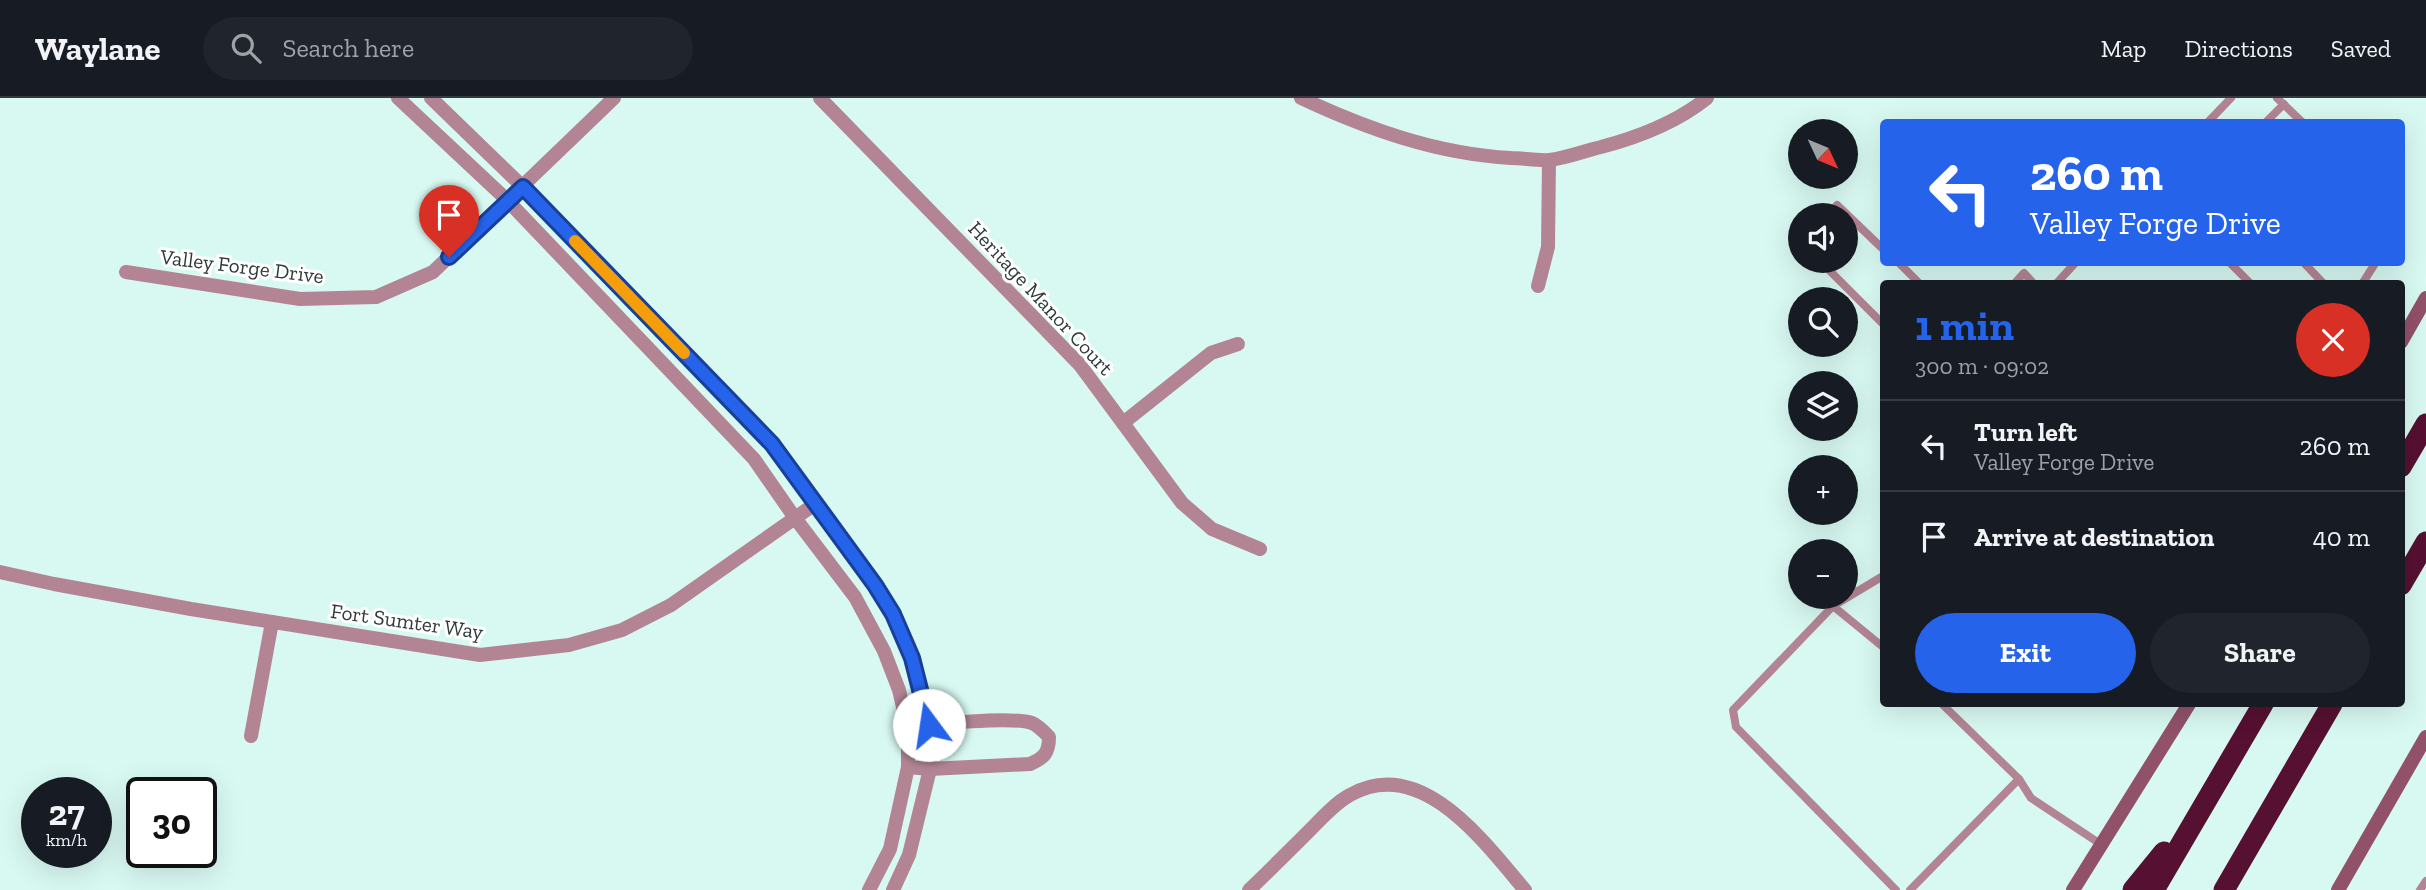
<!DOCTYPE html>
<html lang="en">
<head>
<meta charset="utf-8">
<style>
	:root { --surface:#171b24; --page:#20242c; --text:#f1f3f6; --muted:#9ea1a6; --line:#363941; --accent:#2563eb }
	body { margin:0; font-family:"Zilla Slab",serif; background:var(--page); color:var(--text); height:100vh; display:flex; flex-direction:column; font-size:26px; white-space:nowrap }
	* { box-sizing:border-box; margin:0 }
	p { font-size:23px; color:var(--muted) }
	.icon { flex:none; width:38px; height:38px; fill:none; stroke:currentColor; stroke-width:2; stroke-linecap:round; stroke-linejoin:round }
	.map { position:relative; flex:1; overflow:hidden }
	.drawer { position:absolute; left:1880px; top:182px; width:525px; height:427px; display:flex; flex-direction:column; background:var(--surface); border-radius:7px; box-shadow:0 7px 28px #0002 }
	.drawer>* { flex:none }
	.hud { position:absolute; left:1880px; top:21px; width:525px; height:147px; border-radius:7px; box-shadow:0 7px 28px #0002; background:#2563eb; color:#fff; overflow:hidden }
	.needle { width:46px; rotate:134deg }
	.controls { position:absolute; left:1788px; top:21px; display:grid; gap:14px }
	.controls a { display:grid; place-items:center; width:70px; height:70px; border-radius:50%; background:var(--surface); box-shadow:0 7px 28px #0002; font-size:35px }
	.speed { position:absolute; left:21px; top:679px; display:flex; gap:14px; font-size:35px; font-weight:700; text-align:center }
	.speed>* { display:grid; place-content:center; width:91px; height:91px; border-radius:50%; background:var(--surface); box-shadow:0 7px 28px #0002; line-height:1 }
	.speed small { font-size:18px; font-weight:400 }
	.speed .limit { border:4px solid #111; border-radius:10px; background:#fff; color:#111 }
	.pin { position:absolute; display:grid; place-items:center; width:60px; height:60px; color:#fff; margin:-72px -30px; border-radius:50% 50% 50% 0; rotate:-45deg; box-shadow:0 0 7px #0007 }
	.pin .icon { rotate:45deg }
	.me { position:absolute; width:77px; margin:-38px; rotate:346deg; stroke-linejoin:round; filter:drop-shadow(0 0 5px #0008) }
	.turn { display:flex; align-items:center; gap:24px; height:147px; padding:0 35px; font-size:32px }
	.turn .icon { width:91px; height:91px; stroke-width:2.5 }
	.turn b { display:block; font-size:49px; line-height:60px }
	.round { display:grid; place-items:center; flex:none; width:74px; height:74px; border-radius:37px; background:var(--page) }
	.head { display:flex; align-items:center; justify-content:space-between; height:119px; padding:0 35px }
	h1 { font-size:42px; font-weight:800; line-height:52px; color:var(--accent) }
	.action { display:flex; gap:14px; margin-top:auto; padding:14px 35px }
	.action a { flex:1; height:80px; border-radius:42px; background:var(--accent); color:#fff; font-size:28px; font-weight:800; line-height:80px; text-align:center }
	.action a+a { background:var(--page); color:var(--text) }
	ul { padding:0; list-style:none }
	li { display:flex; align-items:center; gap:21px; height:91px; padding:0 35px; border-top:2px solid var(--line) }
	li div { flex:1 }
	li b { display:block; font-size:26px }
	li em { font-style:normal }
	header { display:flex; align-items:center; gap:42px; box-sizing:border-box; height:98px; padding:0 35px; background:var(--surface); border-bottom:2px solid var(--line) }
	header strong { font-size:33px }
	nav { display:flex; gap:38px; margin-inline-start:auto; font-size:24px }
	.search { width:490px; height:63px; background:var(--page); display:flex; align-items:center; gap:18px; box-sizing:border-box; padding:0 24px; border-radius:38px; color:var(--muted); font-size:26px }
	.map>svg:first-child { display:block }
</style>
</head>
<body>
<header>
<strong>Waylane</strong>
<div class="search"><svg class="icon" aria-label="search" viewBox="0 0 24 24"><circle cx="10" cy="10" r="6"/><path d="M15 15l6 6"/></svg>Search here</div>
<nav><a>Map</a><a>Directions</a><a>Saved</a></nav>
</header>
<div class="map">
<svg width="2426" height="792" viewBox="0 0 2426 792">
	<rect width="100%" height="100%" fill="#d8f9f2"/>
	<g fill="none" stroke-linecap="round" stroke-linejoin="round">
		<g stroke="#b38594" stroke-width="8">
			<path d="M 2277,0 L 2302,24"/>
			<path d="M 2208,24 L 2231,0"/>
			<path d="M 2266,24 L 2284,6"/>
			<path d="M 1827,117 L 1837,107 L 1883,151"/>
			<path d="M 1820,163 L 1883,226"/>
			<path d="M 1898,164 L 1920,186"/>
			<path d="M 2229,164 L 2251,186"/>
			<path d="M 2303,164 L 2324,186"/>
			<path d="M 2014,186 L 2024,175 L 2034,186"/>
			<path d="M 2056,186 L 2076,164"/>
			<path d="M 2362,186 L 2376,164"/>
			<path d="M 1883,478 L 1833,508 L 1733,612 L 1736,629 L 1896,792"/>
			<path d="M 1833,508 L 1883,549"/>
			<path d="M 1942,606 L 2019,681 L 2031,700 L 2102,747"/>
			<path d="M 1910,792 L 2019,681"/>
			<path d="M 2420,792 L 2426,783"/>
		</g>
		<g stroke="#b38594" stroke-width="14">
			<path d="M 398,0 L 508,103 L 754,361 L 795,420 L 855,499 L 884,553 L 899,592 L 908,630 L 908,669 L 890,751 L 869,792"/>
			<path d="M 431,0 L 523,89 L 772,346 L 875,487 L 893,516 L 907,545 L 917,575 L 929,627 L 930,671 L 909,757 L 893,792"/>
			<path d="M 820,0 L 1080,267 L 1182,405 L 1212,431 L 1260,451"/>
			<path d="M 1301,0 C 1367,31 1437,56 1511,60 C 1523,60 1537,63 1549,62 C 1566,60 1584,53 1601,49 C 1639,39 1676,25 1707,0"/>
			<path d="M 126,174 L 300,201 L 376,199 L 433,174 L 614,0"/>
			<path d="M 1538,188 L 1548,149 L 1549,62"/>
			<path d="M 1123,325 L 1211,255 L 1238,246"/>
			<path d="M 0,474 L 54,486 L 191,511 L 480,557 L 569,547 L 622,532 L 671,507 L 815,406"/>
			<path d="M 908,630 C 934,626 1010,618 1032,625 C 1039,628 1044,634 1049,639 C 1049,655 1044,660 1030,666 L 930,671 L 908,669"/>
			<path d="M 251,638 L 272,524"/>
			<path d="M 1249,792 C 1270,772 1290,752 1310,732 C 1322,720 1335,705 1350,697 C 1421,656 1485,745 1525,792"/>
		</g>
		<g stroke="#915169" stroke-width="14">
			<path d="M 2401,244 L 2426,200"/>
			<path d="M 2073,792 L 2189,606"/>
			<path d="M 2338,792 L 2426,639"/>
		</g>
		<g stroke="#561031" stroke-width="21">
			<path d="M 2401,369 L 2426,326"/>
			<path d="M 2401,487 L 2426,444"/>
			<path d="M 2133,792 L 2164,754"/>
			<path d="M 2154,792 L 2263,606"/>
			<path d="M 2224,792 L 2332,606"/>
		</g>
	</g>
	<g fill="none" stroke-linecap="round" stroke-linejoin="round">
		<g stroke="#184099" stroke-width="18">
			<path id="route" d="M 449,159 L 523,89 L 772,346 L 875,487 L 893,516 L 912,560 L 929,627"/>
		</g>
		<use href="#route" stroke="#2563eb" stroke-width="12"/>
		<path stroke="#f59e0b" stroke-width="12" d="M 575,143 L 684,255"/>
	</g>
	<g text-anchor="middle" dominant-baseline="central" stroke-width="6" stroke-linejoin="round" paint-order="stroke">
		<g font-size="21" fill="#2e3b38" stroke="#fff">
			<text transform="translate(242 168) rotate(7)">Valley Forge Drive</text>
			<text transform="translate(1041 200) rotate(47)">Heritage Manor Court</text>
			<text transform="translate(407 523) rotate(8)">Fort Sumter Way</text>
		</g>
	</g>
</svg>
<div class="controls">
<a><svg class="needle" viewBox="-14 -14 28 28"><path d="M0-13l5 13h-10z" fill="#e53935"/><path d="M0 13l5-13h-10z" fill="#9ea1a6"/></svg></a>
<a><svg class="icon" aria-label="sound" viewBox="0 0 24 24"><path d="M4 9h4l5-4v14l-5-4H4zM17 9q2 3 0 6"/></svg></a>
<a><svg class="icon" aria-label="search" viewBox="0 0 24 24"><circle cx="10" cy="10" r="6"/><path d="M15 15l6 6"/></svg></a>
<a><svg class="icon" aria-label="layers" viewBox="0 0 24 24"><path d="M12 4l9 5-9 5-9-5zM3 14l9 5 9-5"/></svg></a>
<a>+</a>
<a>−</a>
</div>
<div class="speed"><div>27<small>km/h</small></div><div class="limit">30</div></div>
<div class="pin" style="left:449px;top:159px;background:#d93025"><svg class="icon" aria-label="arrive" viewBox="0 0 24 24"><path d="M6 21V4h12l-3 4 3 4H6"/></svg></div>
<svg class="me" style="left:929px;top:627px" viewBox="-20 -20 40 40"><circle r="19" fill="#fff"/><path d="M0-13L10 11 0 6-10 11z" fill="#2563eb"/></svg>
<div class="hud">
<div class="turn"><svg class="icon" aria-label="left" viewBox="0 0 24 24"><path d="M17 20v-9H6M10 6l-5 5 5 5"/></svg><div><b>260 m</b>Valley Forge Drive</div></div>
</div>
<section class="drawer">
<div class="head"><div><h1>1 min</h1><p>300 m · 09:02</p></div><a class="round" style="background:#d93025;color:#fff"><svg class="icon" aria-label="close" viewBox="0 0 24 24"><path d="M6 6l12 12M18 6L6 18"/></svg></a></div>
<ul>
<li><svg class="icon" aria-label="left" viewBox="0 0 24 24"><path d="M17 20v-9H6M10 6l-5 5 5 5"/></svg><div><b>Turn left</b><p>Valley Forge Drive</p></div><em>260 m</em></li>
<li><svg class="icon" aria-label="arrive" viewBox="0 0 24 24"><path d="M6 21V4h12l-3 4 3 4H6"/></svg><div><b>Arrive at destination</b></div><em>40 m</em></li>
</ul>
<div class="action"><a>Exit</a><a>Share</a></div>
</section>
</div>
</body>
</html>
